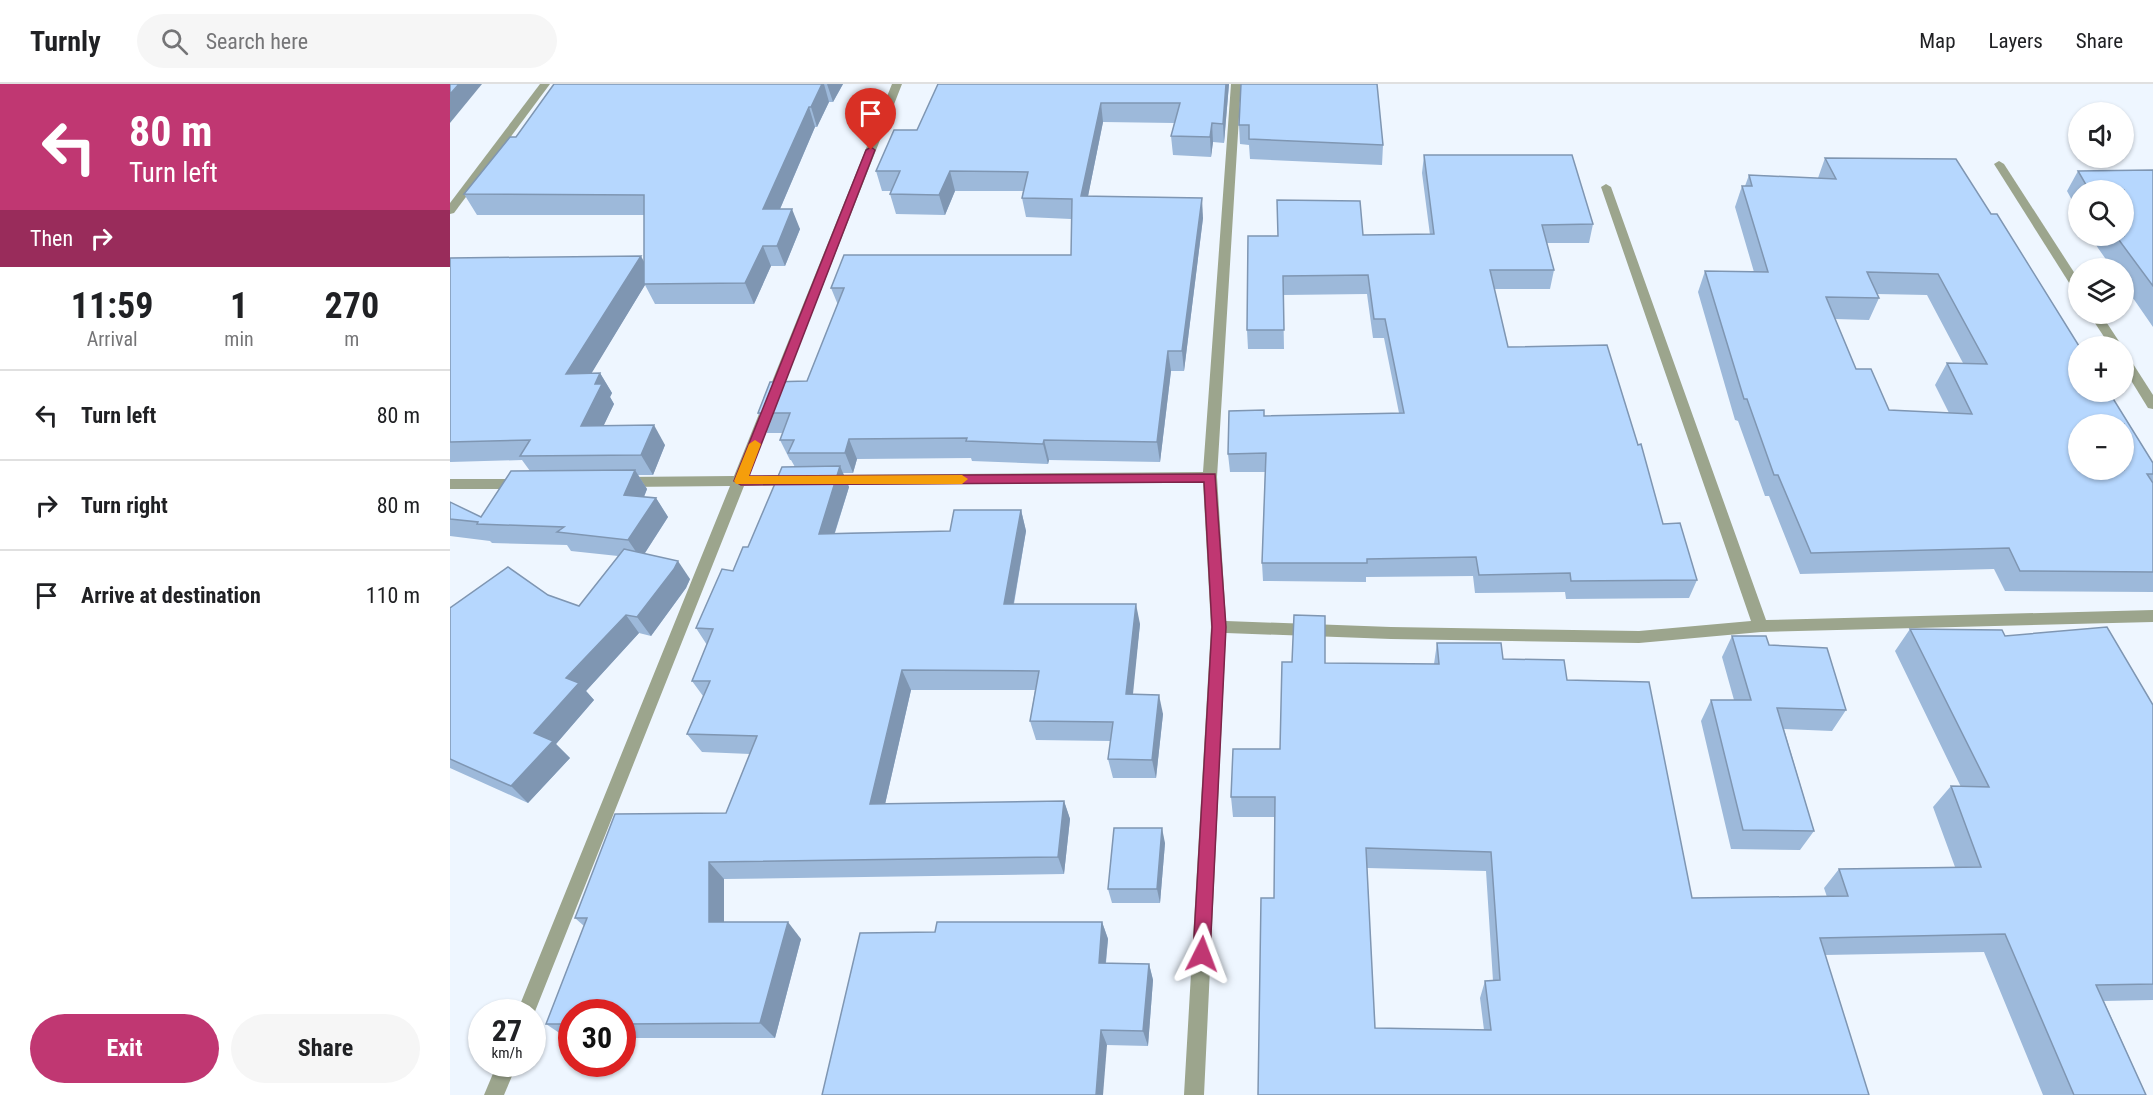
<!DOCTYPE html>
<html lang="en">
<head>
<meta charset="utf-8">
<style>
	:root { --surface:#fff; --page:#f6f6f6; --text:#202124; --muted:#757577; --line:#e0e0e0; --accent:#c03772 }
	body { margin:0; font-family:"Roboto Condensed",sans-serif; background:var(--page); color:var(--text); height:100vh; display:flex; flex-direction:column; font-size:22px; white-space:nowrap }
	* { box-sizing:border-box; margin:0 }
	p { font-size:20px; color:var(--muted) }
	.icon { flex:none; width:33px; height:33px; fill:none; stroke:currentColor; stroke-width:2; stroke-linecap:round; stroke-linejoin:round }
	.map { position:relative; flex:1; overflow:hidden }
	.drawer { display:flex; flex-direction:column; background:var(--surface); width:450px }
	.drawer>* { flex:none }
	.hud { background:#c03772; color:#fff; overflow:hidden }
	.buttons { position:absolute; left:1618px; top:18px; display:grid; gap:12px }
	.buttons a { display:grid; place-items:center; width:66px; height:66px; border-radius:50%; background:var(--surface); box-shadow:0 2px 4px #0004; font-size:30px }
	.speed { position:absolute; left:18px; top:915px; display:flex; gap:12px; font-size:30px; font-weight:700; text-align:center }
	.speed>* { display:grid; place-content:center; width:78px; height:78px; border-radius:50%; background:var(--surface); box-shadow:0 2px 4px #0004; line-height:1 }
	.speed small { font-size:15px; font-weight:400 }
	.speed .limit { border:9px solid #d22; background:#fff; color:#111 }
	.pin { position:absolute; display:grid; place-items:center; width:51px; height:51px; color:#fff; margin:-62px -26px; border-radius:50% 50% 50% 0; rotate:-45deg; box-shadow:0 0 6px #0007 }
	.pin .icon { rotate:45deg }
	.me { position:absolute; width:66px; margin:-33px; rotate:3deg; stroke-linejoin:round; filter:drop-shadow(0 0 4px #0008) }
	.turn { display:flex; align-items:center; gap:21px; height:126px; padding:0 30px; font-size:27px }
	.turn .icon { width:78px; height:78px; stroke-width:2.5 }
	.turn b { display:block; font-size:42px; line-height:51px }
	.then { display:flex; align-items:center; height:57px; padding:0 30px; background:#0003; gap:12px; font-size:22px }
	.eta { display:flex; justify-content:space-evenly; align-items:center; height:102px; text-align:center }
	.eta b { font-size:36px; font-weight:700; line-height:42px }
	.action { display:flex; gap:12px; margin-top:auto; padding:12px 30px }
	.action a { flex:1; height:69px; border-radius:36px; background:var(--accent); color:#fff; font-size:24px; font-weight:700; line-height:69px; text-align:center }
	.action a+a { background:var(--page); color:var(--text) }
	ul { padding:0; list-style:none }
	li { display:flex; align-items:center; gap:18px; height:90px; padding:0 30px; border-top:2px solid var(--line) }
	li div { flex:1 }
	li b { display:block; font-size:22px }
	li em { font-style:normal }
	header { display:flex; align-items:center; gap:36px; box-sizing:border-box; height:84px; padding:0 30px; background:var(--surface); border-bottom:2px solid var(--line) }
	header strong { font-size:28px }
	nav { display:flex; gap:33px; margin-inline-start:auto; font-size:21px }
	.search { width:420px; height:54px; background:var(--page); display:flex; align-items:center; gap:15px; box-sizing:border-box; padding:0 21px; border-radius:33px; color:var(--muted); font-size:22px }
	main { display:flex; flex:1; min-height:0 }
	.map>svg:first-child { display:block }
</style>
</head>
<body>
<header>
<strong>Turnly</strong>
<div class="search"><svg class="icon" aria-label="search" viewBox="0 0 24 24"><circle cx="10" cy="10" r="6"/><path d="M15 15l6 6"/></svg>Search here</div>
<nav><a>Map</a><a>Layers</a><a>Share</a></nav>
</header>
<main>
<section class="drawer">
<div class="hud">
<div class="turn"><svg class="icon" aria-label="left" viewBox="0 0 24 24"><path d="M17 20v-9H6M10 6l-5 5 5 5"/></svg><div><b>80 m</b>Turn left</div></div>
<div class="then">Then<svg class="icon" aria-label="right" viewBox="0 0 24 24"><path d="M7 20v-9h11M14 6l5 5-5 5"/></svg></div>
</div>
<div class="eta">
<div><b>11:59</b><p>Arrival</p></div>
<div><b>1</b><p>min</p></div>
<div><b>270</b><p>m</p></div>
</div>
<ul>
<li><svg class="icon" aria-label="left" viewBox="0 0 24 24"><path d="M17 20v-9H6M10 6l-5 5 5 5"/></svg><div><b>Turn left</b></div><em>80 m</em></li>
<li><svg class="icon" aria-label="right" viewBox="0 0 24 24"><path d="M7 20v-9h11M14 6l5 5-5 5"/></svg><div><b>Turn right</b></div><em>80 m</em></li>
<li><svg class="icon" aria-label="arrive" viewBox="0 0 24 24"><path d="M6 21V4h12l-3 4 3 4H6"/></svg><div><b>Arrive at destination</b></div><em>110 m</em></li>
</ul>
<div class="action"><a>Exit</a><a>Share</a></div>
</section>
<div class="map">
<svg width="1703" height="1011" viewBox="0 0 1703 1011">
	<rect width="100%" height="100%" fill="#eef6ff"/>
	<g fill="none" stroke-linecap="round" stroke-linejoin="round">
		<g fill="#9ca58d" fill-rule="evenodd">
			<path d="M 90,0 L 100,0 L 4,129 L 0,130 L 0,119 Z"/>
			<path d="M 442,0 L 452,0 L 298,392 L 345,391 L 352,396 L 345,401 L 294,402 L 82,935 L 82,928 L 67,928 L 280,402 L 174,403 L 167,398 L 174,393 L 284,392 Z"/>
			<path d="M 781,0 L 791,0 L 767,393 L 776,537 L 941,543 L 1189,547 L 1301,537 L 1151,103 L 1156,100 L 1161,103 L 1316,536 L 1703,526 L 1703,538 L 1311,548 L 1189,559 L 941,555 L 776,549 L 754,1011 L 734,1011 L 761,543 L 753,398 L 375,401 L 368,396 L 375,391 L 753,388 Z"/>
			<path d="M 1549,77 L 1554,80 L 1629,196 L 1629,209 L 1623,205 L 1544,80 Z"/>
			<path d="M 1639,230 L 1651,230 L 1672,262 L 1660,262 Z"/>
			<path d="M 1674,271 L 1678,272 L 1703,311 L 1703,325 L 1698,324 L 1674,285 Z"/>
			<path d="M 0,395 L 72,395 L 79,400 L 72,405 L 0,405 Z"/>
			<path d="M 47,980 L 67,980 L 54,1011 L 34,1011 Z"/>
		</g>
	</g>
	<g fill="#9db9da" fill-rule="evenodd">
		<path d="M 104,0 L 393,0 L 383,18 L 379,18 L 367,43 L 365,43 L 330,125 L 350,145 L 335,182 L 321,182 L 304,220 L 205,220 L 195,201 L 141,289 L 150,289 L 162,309 L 160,313 L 164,320 L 153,342 L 215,361 L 203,391 L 188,391 L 197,405 L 194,413 L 206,414 L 218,433 L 195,469 L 240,495 L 236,504 L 201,552 L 189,549 L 136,607 L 144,616 L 106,660 L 120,674 L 78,719 L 0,684 L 0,524 L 98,511 L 129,522 L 168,472 L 121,467 L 117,461 L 42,459 L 40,457 L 0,452 L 0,418 L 31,433 L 80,387 L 72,376 L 0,378 L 0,174 L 194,178 L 194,131 L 27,131 L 14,110 L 66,53 Z"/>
		<path d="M 779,0 L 774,59 L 763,58 L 761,73 L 723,71 L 721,52 L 724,39 L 653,38 L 638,112 L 753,134 L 734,287 L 721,287 L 710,378 L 599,376 L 598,380 L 522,377 L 521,374 L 407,375 L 403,389 L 393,389 L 399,403 L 385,449 L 500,447 L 571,426 L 576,447 L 564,520 L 690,540 L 682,610 L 713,630 L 706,694 L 663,694 L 658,675 L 661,657 L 586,656 L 580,637 L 585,606 L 461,606 L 435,720 L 614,717 L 620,735 L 614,790 L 274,795 L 274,838 L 351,855 L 325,954 L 172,954 L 172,928 L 122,928 L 122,954 L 117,954 L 96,940 L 134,842 L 125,834 L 276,729 L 300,670 L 252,668 L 237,650 L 253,612 L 242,597 L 257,561 L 246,544 L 298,463 L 345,383 L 341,376 L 340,376 L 330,356 L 333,349 L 317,349 L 308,329 L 357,297 L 388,221 L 381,204 L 621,171 L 621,135 L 576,133 L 572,114 L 573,107 L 505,107 L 495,131 L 446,130 L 440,110 L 441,107 L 432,107 L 426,87 L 467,46 Z"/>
		<path d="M 791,0 L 933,61 L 932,81 L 800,75 L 799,61 L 790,60 L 789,41 Z"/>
		<path d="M 974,71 L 1143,140 L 1139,159 L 1097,159 L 1104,186 L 1100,205 L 1044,205 L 1058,263 L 1213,440 L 1247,496 L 1239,514 L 1116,515 L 1115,508 L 1025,509 L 1023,492 L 916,493 L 916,498 L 813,497 L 812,479 L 815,388 L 780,388 L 778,370 L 814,332 L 949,329 L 934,254 L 923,254 L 917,210 L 833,211 L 834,265 L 798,265 L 797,246 L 798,152 L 980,151 L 972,89 Z"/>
		<path d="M 1375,74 L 1541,130 L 1629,262 L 1703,379 L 1703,508 L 1555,507 L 1544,485 L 1350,490 L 1319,412 L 1315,412 L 1288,337 L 1285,336 L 1248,208 L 1255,187 L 1304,188 L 1285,123 L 1292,102 L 1295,102 L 1299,91 L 1368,94 ZM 1427,210 L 1477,211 L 1513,279 L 1497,279 L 1485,301 L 1499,329 L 1439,326 L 1406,285 L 1385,235 L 1419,236 L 1429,214 Z"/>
		<path d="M 1703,86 L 1703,243 L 1674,201 L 1674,184 L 1662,184 L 1648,164 L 1641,152 L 1674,152 L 1674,106 L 1629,106 L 1629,129 L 1617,107 L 1628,87 Z"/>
		<path d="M 1460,545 L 1555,552 L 1703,621 L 1703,916 L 1654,917 L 1696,1011 L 1593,1011 L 1534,868 L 1375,871 L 808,1011 L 824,814 L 824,733 L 783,733 L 781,713 L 830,665 L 984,580 L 987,559 L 1053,575 L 1117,596 L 1242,814 L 1377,813 L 1374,804 L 1389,785 L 1505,783 L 1483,723 L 1501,702 L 1511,703 L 1445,567 ZM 917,784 L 1036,787 L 1043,897 L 1035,897 L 1030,914 L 1034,946 L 925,944 Z"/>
		<path d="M 1282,552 L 1319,561 L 1396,626 L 1382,647 L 1334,645 L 1364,747 L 1350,766 L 1281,765 L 1251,637 L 1261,616 L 1284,616 L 1272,573 Z"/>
		<path d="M 715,759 L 710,819 L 662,819 L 658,805 Z"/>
		<path d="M 652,838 L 658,855 L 656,879 L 699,880 L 703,896 L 698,962 L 657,961 L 485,848 Z"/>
	</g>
	<g fill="#7f96b2">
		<path d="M 9,0 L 32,0 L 0,39 L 0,10 Z"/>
		<path d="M 372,0 L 374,0 L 379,18 L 367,43 L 361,23 Z"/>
		<path d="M 377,0 L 393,0 L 383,18 Z"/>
		<path d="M 776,0 L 779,0 L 774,59 L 773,40 Z"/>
		<path d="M 651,19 L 653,38 L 634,132 L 631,112 Z"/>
		<path d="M 359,23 L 365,43 L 321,146 L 313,125 Z"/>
		<path d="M 762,39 L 763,58 L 761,73 L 760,53 Z"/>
		<path d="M 500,87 L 505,107 L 495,131 L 489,111 Z"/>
		<path d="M 752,114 L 753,134 L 734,287 L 732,267 Z"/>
		<path d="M 342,125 L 350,145 L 335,182 L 327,162 Z"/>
		<path d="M 313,162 L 321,182 L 304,220 L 295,199 Z"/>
		<path d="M 191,172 L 201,191 L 194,200 L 195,201 L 129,310 L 116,290 Z"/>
		<path d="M 718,267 L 721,287 L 710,378 L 707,358 Z"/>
		<path d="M 150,289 L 162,309 L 160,313 L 164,320 L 144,362 L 131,342 L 145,300 Z"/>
		<path d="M 204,341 L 215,361 L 203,391 L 191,371 Z"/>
		<path d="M 399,355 L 407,375 L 403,389 L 395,369 Z"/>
		<path d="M 594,356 L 599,376 L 598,380 L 593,360 Z"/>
		<path d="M 390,382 L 399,403 L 378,470 L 369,450 Z"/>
		<path d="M 185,386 L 197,405 L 187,430 L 174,411 Z"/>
		<path d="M 206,414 L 218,433 L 191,475 L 178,456 Z"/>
		<path d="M 571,426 L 576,447 L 560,540 L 554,520 Z"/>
		<path d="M 228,477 L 240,495 L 236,504 L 201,552 L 187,533 Z"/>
		<path d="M 686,520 L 690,540 L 681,630 L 676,610 Z"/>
		<path d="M 176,531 L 189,549 L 136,607 L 144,616 L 106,660 L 120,674 L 78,719 L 61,702 L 84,649 L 116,594 Z"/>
		<path d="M 452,586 L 461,606 L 431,738 L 420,720 Z"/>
		<path d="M 709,611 L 713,630 L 706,694 L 702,676 Z"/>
		<path d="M 614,717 L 620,735 L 614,790 L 608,773 Z"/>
		<path d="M 712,744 L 715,759 L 710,819 L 707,805 Z"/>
		<path d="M 259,778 L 274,795 L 274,854 L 259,838 Z"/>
		<path d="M 338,838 L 351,855 L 325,954 L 310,939 Z"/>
		<path d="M 652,838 L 658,855 L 654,895 L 649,879 Z"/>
		<path d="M 699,880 L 703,896 L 698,962 L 693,947 Z"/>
		<path d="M 651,946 L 657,961 L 653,1011 L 646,1011 Z"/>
	</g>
	<g fill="#b6d7fe" stroke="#7f96b2" stroke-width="1.5" fill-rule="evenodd">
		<path d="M 0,0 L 9,0 L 0,10 Z"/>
		<path d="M 104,0 L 372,0 L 361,23 L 359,23 L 313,125 L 342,125 L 327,162 L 313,162 L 295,199 L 194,200 L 194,111 L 14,110 L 60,53 L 66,53 Z"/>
		<path d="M 488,0 L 776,0 L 773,40 L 762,39 L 760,53 L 721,52 L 730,19 L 651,19 L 631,112 L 752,114 L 732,267 L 718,267 L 707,358 L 594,356 L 593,360 L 516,357 L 517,354 L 399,355 L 395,369 L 338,369 L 344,356 L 330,356 L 340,329 L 308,329 L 320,298 L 357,297 L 394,204 L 381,204 L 394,171 L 621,171 L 622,115 L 572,114 L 578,88 L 500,87 L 489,111 L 440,110 L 450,87 L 426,87 L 444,46 L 467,46 Z"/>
		<path d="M 791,0 L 927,0 L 933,61 L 799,55 L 799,41 L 789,41 Z"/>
		<path d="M 974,71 L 1122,71 L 1143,140 L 1092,141 L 1104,186 L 1040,186 L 1058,263 L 1157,261 L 1188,361 L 1191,360 L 1213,440 L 1230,439 L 1247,496 L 1121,497 L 1120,489 L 1029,491 L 1026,473 L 917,475 L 917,479 L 812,479 L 816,369 L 778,370 L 779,327 L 814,326 L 814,332 L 954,329 L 935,235 L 924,235 L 918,191 L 833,192 L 834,246 L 797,246 L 798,152 L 828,152 L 827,116 L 910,117 L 913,151 L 984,150 Z"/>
		<path d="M 1375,74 L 1506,75 L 1541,130 L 1547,130 L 1629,262 L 1629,308 L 1659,308 L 1703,379 L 1703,390 L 1697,390 L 1703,399 L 1703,488 L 1570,487 L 1559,464 L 1361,469 L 1328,391 L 1324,391 L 1297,315 L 1294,315 L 1255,187 L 1318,188 L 1292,102 L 1302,102 L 1299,91 L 1386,95 ZM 1417,188 L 1488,190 L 1537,280 L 1497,279 L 1522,330 L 1439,326 L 1421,285 L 1406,285 L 1376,213 L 1429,214 ZM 1629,340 L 1674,340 L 1674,386 L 1629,386 Z"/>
		<path d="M 1703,86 L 1703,202 L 1666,152 L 1674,152 L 1674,106 L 1639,106 L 1628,87 Z"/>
		<path d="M 191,172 L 116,290 L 150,289 L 145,300 L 152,300 L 131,342 L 204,341 L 191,371 L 70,372 L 80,356 L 0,358 L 0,174 Z"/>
		<path d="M 390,382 L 369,450 L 500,447 L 504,426 L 571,426 L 554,520 L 686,520 L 676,610 L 709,611 L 702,676 L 658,675 L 663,638 L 580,637 L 589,587 L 452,586 L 420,720 L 614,717 L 608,773 L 259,778 L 259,838 L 338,838 L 310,939 L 172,940 L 172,928 L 122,928 L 122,940 L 96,940 L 137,834 L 125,834 L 165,730 L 276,729 L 307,652 L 237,650 L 260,597 L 242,597 L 263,545 L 246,544 L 272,485 L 283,487 L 293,463 L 298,463 L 332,383 Z"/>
		<path d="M 185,386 L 174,411 L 206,414 L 178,456 L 107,448 L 114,443 L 27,440 L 28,438 L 0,435 L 0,418 L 31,433 L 61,387 Z"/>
		<path d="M 174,465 L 228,477 L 224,485 L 187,533 L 176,531 L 116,594 L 129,599 L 84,649 L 103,657 L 61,702 L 0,675 L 0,524 L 58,483 L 98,511 L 129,522 Z"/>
		<path d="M 844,531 L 875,532 L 875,579 L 989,580 L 987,559 L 1051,559 L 1053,575 L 1114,576 L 1117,596 L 1199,598 L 1242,814 L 1398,812 L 1389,785 L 1531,783 L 1501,702 L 1539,703 L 1460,545 L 1552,546 L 1555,552 L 1657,543 L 1703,621 L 1703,900 L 1646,901 L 1696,1011 L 1624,1011 L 1555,850 L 1370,854 L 1419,1011 L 808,1011 L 811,814 L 824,814 L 825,713 L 781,713 L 783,665 L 830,665 L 832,578 L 842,578 ZM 916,764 L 1041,768 L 1050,896 L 1035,897 L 1041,946 L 925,944 Z"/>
		<path d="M 1282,552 L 1316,552 L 1319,561 L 1377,564 L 1396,626 L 1327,624 L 1364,747 L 1293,746 L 1261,616 L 1301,616 Z"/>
		<path d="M 664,744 L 712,744 L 707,805 L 658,805 Z"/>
		<path d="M 487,838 L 652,838 L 649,879 L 699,880 L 693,947 L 651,946 L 646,1011 L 372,1011 L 410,849 L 485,848 Z"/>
	</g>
	<path fill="#c03772" stroke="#7d244a" stroke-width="1.5" d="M 421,63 L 425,66 L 299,392 L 765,390 L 776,543 L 760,870 L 758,876 L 752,879 L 745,876 L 743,870 L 762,543 L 754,398 L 291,401 L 284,397 L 416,66 Z"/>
	<path fill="#f59e0b" d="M 305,356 L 311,360 L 299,392 L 512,391 L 518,395 L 512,400 L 286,400 L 284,397 L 299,360 Z"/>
</svg>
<div class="buttons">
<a><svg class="icon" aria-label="sound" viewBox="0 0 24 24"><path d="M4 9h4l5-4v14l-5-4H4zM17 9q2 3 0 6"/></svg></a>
<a><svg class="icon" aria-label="search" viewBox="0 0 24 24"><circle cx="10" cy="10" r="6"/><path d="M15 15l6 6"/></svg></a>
<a><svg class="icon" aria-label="layers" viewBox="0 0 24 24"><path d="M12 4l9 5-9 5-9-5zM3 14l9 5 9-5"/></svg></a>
<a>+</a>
<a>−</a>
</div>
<div class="speed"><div>27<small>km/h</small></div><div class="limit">30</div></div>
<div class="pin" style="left:421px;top:66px;background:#d93025"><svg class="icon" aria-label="arrive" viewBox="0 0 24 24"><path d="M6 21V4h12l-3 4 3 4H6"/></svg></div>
<svg class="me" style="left:752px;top:870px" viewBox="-20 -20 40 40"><path d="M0-17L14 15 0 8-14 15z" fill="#c03772" stroke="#fff" stroke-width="4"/></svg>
</div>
</main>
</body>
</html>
